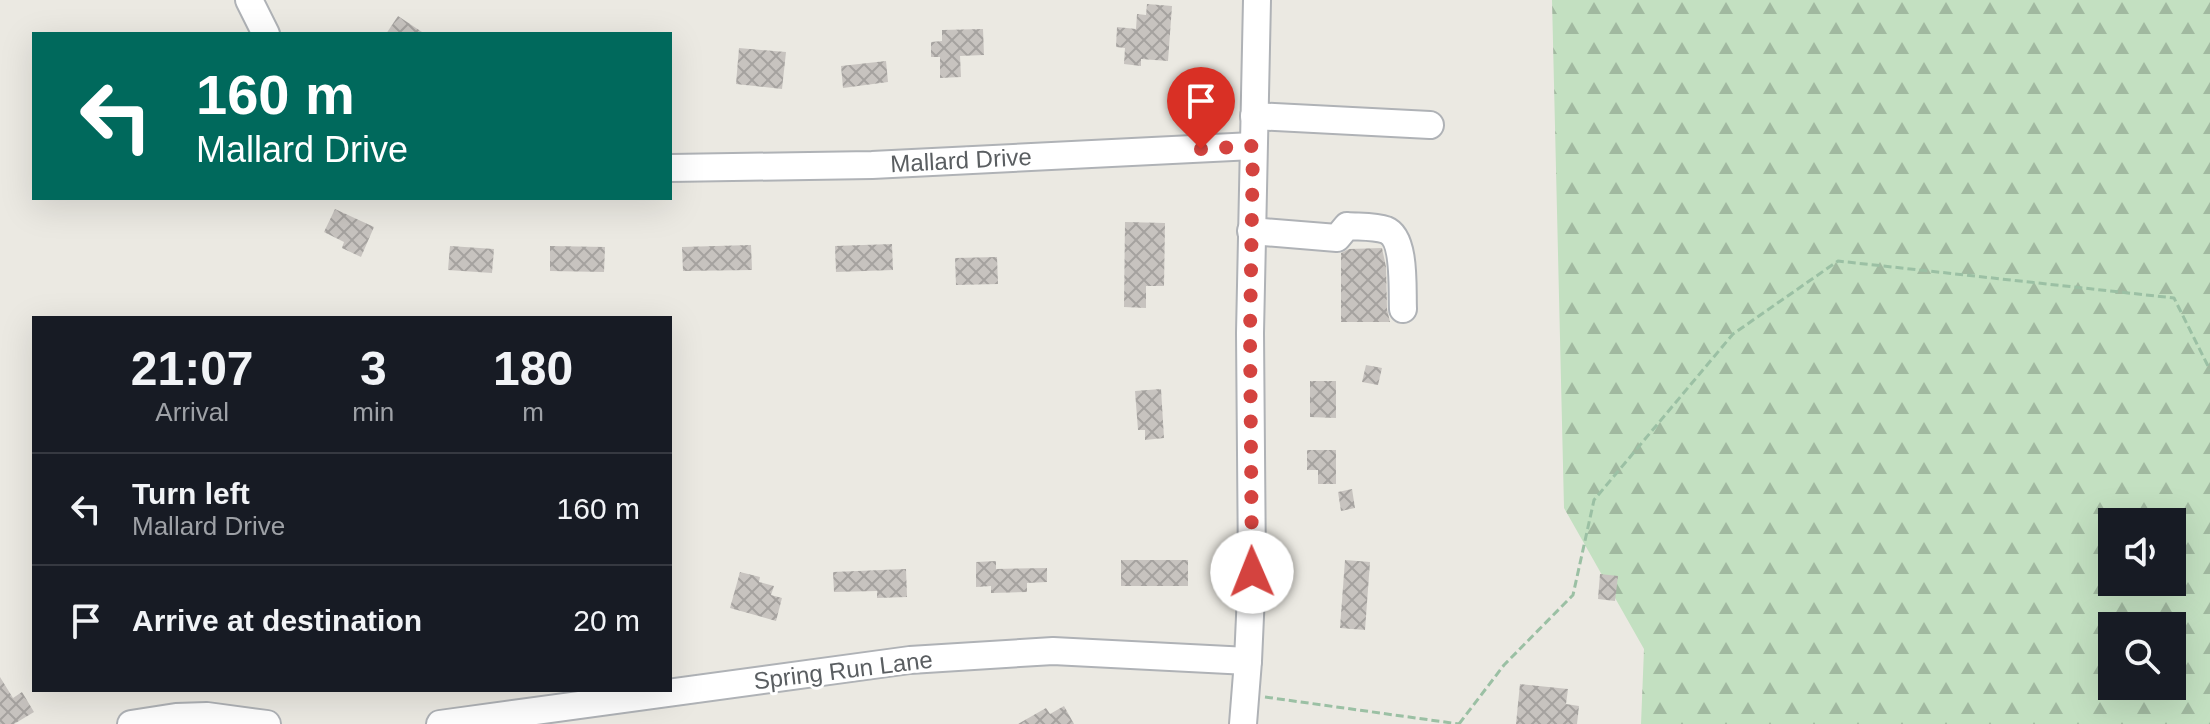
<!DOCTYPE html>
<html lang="en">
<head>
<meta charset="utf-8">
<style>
	:root { --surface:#171b24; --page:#242831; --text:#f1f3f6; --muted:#9ea1a6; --line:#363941 }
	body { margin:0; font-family:Helvetica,sans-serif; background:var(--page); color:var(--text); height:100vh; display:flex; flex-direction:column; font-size:30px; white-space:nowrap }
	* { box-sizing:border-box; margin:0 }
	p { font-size:26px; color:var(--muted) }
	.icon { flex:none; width:44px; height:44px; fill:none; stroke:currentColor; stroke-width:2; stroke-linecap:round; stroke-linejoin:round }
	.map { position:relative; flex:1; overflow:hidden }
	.panel { position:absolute; left:32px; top:316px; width:640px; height:376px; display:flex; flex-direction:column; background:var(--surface); border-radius:0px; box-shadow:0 8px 32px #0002 }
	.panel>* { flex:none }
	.top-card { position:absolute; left:32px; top:32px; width:640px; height:168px; border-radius:0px; box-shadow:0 8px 32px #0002; background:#00695c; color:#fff; overflow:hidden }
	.controls { position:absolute; left:2098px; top:508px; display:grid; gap:16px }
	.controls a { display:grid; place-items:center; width:88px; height:88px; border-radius:0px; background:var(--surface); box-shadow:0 8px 32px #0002; font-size:40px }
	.pin { position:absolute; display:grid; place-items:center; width:68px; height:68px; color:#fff; margin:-82px -34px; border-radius:50% 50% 50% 0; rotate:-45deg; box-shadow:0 0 8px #0007 }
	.pin .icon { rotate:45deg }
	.me { position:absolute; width:88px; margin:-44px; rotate:359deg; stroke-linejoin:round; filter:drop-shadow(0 0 6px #0008) }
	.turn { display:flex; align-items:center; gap:28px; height:168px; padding:0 32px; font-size:36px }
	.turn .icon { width:104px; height:104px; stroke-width:2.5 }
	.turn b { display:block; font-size:56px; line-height:68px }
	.eta { display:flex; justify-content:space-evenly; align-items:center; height:136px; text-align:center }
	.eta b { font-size:48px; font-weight:600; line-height:56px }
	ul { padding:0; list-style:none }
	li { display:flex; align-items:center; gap:24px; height:112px; padding:0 32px; border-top:2px solid var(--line) }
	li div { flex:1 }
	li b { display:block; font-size:30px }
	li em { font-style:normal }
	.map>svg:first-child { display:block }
</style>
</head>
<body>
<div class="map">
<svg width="2210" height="724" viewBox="0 0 2210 724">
	<defs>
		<pattern id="forest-firs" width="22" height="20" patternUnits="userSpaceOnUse" patternTransform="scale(2)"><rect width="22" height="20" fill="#c3e0c1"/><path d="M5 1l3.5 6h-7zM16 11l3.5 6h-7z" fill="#a1b9a0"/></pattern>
		<pattern id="building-cross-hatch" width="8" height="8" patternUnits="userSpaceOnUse" patternTransform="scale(2)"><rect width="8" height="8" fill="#c7c3bf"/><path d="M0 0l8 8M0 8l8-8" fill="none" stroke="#a5a29f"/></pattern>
	</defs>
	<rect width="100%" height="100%" fill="#ebe9e2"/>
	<path fill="url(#forest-firs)" fill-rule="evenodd" d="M 1552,0 L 2210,0 L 2210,724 L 1641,724 L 1644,649 L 1564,508 ZM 2112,522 L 2172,522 L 2172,582 L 2112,582 ZM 2112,626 L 2172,626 L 2172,686 L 2112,686 Z"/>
	<g fill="url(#building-cross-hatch)">
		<path d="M 1147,4 L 1172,6 L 1168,61 L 1141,59 L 1141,66 L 1124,64 L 1125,48 L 1116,47 L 1117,27 L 1136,29 L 1137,14 L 1146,15 Z"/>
		<path d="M 398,16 L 425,34 L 386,34 Z"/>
		<path d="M 983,29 L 984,55 L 960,56 L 961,77 L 940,78 L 940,57 L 931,57 L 931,42 L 942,41 L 942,30 Z"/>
		<path d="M 739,48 L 786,52 L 782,89 L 736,84 Z"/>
		<path d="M 886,61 L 888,82 L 843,88 L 841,66 Z"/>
		<path d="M 335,209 L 374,227 L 361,257 L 342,248 L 344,242 L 324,232 Z"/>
		<path d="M 1125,222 L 1165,223 L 1164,286 L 1146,286 L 1146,308 L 1124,307 Z"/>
		<path d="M 892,244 L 893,270 L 836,272 L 835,246 Z"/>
		<path d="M 751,245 L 752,270 L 683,271 L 682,247 Z"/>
		<path d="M 450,246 L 494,249 L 492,273 L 448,270 Z"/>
		<path d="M 550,246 L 605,247 L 604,272 L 550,271 Z"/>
		<path d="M 1382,248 L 1386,267 L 1387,309 L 1390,322 L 1341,322 L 1341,253 L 1349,249 Z"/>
		<path d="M 997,257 L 998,284 L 956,285 L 955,258 Z"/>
		<path d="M 1366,365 L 1382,368 L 1378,385 L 1362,382 Z"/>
		<path d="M 1310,381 L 1336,381 L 1336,418 L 1310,417 Z"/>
		<path d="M 1161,389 L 1164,438 L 1145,440 L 1145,430 L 1138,430 L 1135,391 Z"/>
		<path d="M 1307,450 L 1336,450 L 1336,484 L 1318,484 L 1318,470 L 1307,470 Z"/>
		<path d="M 1352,489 L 1355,508 L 1341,511 L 1338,492 Z"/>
		<rect x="1121" y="560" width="67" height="26"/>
		<path d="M 1345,560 L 1370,562 L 1365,630 L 1340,628 Z"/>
		<path d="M 996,561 L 996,569 L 1047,568 L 1047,582 L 1027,583 L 1027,592 L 991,593 L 991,586 L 976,587 L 976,562 Z"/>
		<path d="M 906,569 L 907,597 L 877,598 L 877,591 L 834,592 L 833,572 Z"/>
		<path d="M 740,572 L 760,577 L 759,582 L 774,586 L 771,595 L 782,598 L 776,621 L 730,608 Z"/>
		<path d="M 1600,574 L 1618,576 L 1615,601 L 1598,599 Z"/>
		<path d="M 0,677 L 13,698 L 22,692 L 34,712 L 14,724 L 0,724 Z"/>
		<path d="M 1520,684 L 1568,689 L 1566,704 L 1579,706 L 1577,724 L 1516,724 Z"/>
		<path d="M 1064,706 L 1074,724 L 1018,724 L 1046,708 L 1050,714 Z"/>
	</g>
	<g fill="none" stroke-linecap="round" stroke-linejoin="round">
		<g stroke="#afb2b6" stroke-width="30">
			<g id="minor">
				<path d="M 249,0 L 266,34"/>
				<path d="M 1254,116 L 1430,125"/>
				<path d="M 670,168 L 872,165 L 1253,146"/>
				<path d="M 1251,231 L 1337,238 L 1347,226 C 1359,227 1375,226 1386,230 C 1406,238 1402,290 1403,309"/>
				<path d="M 131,724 L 176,717 L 207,716 L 267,724"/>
				<path d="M 440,724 L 910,660 L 1053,651 L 1248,661"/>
				<path d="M 1243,724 L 1248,661 L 1252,572 L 1250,333 L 1257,0"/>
			</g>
		</g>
		<g stroke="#9bc0a4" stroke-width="3" stroke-dasharray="8 4" stroke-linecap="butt">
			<path d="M 1265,697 L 1459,724"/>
			<path d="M 1459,724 L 1504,665 L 1573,595 L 1594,500 L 1733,334 L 1838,261 L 2174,298 L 2210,370"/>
		</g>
		<use href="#minor" stroke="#fff" stroke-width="26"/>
	</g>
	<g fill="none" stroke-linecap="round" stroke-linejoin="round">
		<path stroke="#d4433f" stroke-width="14" stroke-dasharray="0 25.2" d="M 1201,149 L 1253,146 L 1250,333 L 1252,572"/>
	</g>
	<g text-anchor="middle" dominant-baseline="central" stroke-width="6" stroke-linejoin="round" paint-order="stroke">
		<g font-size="24" fill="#5a5e61" stroke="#fff">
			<text transform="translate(961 160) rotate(-3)">Mallard Drive</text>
			<text transform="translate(843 670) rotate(-7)">Spring Run Lane</text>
		</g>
	</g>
</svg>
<div class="controls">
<a><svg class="icon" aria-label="sound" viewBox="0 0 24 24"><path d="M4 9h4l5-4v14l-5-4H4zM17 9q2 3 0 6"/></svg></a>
<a><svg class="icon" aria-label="search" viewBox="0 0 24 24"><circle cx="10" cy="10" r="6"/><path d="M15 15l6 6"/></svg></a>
</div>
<div class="pin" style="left:1201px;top:149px;background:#d93025"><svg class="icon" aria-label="arrive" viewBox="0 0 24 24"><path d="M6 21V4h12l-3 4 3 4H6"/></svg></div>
<svg class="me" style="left:1252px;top:572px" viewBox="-20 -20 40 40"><circle r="19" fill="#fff"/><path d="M0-13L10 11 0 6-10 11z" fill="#d4433f"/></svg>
<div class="top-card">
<div class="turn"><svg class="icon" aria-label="left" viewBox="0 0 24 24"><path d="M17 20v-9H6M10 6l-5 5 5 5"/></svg><div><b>160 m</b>Mallard Drive</div></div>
</div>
<section class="panel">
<div class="eta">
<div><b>21:07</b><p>Arrival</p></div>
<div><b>3</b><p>min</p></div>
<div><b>180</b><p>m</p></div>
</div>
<ul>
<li><svg class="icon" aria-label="left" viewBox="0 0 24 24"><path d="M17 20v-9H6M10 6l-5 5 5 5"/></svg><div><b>Turn left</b><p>Mallard Drive</p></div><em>160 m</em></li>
<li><svg class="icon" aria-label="arrive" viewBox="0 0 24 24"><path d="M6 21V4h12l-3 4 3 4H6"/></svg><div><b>Arrive at destination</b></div><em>20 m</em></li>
</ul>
</section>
</div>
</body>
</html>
